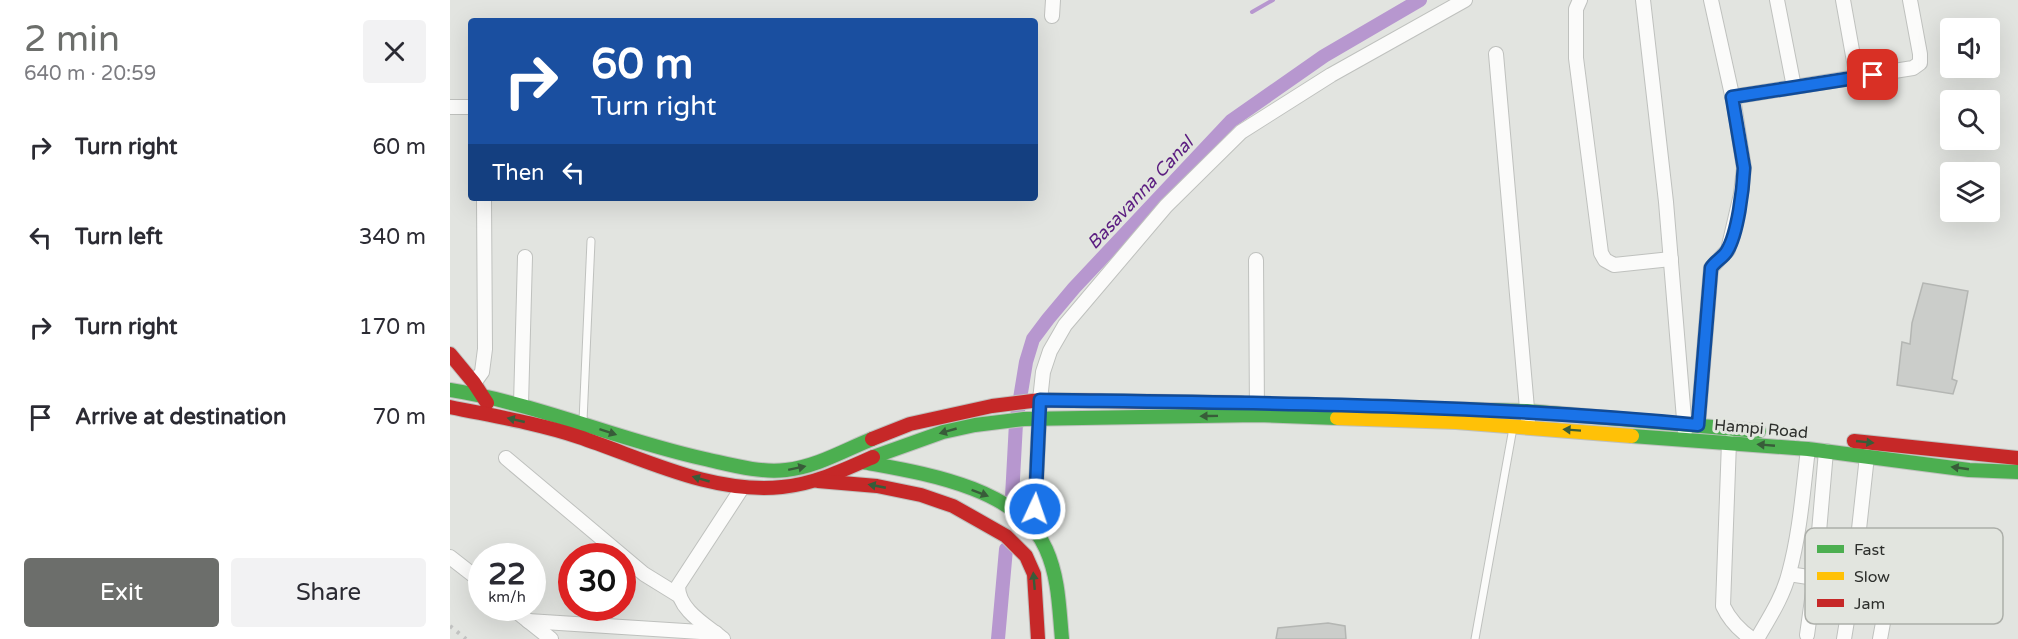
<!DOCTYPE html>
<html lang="en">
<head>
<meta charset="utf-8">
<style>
	:root { --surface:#fff; --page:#f2f2f3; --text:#2b2b33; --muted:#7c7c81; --accent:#6c6e6b }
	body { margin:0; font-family:"Varela Round",sans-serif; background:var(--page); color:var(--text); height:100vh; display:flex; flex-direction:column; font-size:22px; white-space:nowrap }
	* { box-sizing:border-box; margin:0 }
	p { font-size:20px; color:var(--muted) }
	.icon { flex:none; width:33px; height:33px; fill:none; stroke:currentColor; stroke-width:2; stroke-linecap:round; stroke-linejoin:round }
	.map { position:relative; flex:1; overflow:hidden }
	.details { display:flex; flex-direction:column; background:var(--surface); width:450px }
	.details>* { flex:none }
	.guide { position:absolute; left:18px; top:18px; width:570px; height:183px; border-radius:6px; box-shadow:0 6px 24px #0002; background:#1a4fa0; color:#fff; overflow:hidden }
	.tools { position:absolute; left:1490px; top:18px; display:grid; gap:12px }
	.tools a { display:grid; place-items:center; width:60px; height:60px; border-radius:6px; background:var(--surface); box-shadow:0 6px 24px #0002; font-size:30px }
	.speed { position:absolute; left:18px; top:543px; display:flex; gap:12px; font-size:30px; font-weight:700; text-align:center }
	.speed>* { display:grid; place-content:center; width:78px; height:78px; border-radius:50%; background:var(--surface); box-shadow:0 6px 24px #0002; line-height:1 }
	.speed small { font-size:15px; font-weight:400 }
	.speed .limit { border:9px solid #d22; background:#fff; color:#111 }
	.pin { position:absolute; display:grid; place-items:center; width:51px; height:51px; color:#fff; margin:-26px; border-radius:12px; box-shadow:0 3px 9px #0006 }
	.me { position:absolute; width:66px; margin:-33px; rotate:3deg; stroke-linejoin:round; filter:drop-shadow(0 0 4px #0008) }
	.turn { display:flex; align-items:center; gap:21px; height:126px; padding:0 24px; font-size:27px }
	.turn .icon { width:78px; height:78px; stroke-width:2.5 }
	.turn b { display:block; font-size:42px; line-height:51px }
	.then { display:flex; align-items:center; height:57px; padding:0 24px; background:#0003; gap:12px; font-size:22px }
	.round { display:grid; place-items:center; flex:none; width:63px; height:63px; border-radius:6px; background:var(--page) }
	.headline { display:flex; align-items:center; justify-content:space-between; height:102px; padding:0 24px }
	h1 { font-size:36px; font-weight:600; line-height:45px; color:var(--accent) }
	.button { display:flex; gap:12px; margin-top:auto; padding:12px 24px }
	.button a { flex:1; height:69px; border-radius:6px; background:var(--accent); color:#fff; font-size:24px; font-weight:600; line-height:69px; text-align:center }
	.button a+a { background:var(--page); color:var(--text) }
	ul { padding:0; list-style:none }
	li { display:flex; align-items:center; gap:18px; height:90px; padding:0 24px }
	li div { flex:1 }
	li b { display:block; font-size:22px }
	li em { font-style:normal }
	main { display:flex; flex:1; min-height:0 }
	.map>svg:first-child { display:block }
</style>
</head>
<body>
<main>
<section class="details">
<div class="headline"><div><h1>2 min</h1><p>640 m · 20:59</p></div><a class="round"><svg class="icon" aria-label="close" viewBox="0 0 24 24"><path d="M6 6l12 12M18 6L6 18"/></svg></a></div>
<ul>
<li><svg class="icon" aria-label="right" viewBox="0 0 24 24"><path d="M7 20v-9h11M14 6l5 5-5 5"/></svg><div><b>Turn right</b></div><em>60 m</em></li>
<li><svg class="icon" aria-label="left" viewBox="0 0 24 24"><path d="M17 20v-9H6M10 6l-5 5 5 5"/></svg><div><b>Turn left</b></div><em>340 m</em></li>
<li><svg class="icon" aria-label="right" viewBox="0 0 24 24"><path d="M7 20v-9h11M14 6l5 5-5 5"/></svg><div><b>Turn right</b></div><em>170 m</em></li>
<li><svg class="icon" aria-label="arrive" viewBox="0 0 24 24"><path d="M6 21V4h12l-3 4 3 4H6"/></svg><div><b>Arrive at destination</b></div><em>70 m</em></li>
</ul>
<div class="button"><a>Exit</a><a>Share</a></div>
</section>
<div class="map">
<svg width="1568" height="639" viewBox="0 0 1568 639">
	<rect width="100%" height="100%" fill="#e2e4e0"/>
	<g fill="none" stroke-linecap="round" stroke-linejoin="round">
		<path stroke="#b797cf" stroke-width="4" d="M 802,12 L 823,0"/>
		<g stroke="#b797cf" stroke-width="14">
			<path d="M 562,497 L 566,423 L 576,362 L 583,339 L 598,319 L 624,288 L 781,121 L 874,56 L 970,0"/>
			<path d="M 548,639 L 556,549"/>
		</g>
	</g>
	<g fill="#cbcdca" stroke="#b4b6b3" stroke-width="1.5">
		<path d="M 1473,283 L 1518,291 L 1502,379 L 1507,381 L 1503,394 L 1447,385 L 1452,342 L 1460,344 L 1462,323 Z"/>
		<path d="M 878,623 L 895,626 L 896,639 L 826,639 L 828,628 Z"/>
	</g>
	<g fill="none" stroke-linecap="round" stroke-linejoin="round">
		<g stroke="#bfc1be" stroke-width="9">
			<g id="lane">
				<path d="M 133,421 L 141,241"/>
				<path d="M 1025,639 L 1063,428"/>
			</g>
		</g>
		<g stroke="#bfc1be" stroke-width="16">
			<g id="street">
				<path d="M 1130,0 L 1126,9 L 1126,58 L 1151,253 L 1155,260 L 1164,265 L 1221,259"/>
				<path d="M 1193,0 L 1216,202 L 1235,431"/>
				<path d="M 1327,0 L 1344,87"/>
				<path d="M 1393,0 L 1407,78"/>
				<path d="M 602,16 L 603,0"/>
				<path d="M 1046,54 L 1078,420"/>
				<path d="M 1282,97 L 1463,68 L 1470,63 L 1470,54 L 1460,0"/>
				<path d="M 0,107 L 21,107"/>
				<path d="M 806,260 L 807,415"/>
				<path d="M 24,383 L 32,372 L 35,349 L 34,198"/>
				<path d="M 71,404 L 75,257"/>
				<path d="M 1248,425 L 1261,268 L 1278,250 L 1291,194 L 1294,168 L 1284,104 L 1261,0"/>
				<path d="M 1279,442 L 1273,606 C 1280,621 1289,630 1302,639"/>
				<path d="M 56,458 L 194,574 L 228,595"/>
				<path d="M 584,528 L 590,400 L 593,372 L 600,351 L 615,325 L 716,206 L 791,132 L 881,75 L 1015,0"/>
				<path d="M 0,557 L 32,582"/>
				<path d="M 1339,574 L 1422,587 L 1432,591 L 1437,601 L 1430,639"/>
				<path d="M 62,608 L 101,639"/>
				<path d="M 78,621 L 266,633"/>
				<path d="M 1357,635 L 1365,578 L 1376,451"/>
				<path d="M 273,639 C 256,625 228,610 228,586 L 292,488"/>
				<path d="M 1307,639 C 1319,618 1333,597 1339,573 C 1350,533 1353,490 1358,449"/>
				<path d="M 1394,639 L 1403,584 L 1417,456"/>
			</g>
		</g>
		<g stroke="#bfc1be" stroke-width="16">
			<g id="fast">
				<path d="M 0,390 C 89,404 168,440 255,459 C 282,465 309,473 336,470 C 366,467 395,450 422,439"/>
				<path d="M 995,409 L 1077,411 L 1309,431"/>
				<path d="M 1182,436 L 1358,449 L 1519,470 L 1568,472"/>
				<path d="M 423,457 L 493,432 L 525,425 L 574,419 L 807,415 L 887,418"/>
				<path d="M 413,462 C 472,473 569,487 596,549 C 609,578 609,608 612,639"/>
			</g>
		</g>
		<g stroke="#bfc1be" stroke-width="16">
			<path id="slow" d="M 887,418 L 1006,422 L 1182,436"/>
		</g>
		<g stroke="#bfc1be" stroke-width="16">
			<g id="jam">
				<path d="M 0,354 L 24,383 L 37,403"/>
				<path d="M 0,407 C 43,416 87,423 129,437 C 195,459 261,494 332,487 C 364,484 394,470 423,457"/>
				<path d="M 422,439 L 460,424 L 542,406 L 590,400 L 791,403"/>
				<path d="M 1404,441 L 1568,458"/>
				<path d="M 368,481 L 427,486 L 471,495 L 503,506 L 556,536 L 576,556 L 584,574 L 588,639"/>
			</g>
		</g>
		<use href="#lane" stroke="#fbfbfa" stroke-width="7"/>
		<use href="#street" stroke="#fbfbfa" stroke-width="14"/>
		<use href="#fast" stroke="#4caf50" stroke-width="14"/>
		<use href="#slow" stroke="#ffc107" stroke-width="14"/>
		<use href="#jam" stroke="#c62828" stroke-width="14"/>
		<path stroke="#c1c2c1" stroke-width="4" stroke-dasharray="3 6" stroke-linecap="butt" d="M 0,626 L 16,639"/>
	</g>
	<defs><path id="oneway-solid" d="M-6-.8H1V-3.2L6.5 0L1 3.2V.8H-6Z" transform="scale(1.5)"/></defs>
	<g fill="#385c39">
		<use href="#oneway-solid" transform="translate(759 416) rotate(179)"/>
		<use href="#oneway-solid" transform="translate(66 420) rotate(-167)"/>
		<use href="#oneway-solid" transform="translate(1122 430) rotate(-176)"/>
		<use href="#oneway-solid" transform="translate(498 431) rotate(164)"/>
		<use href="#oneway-solid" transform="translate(158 432) rotate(18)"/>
		<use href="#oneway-solid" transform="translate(1415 442) rotate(6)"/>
		<use href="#oneway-solid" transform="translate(1316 445) rotate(-175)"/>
		<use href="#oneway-solid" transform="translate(347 468) rotate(-12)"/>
		<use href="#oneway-solid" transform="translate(1510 468) rotate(-172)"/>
		<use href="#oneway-solid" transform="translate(251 479) rotate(-164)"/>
		<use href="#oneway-solid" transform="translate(427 486) rotate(-169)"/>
		<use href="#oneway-solid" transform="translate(530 493) rotate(21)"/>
		<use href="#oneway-solid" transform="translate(584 581) rotate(-95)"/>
	</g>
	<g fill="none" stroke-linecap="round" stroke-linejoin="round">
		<g stroke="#114b97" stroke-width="15">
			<path id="route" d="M 585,509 L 590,400 C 810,403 1030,404 1248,425 L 1261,268 C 1265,261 1273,258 1277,251 C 1288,233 1293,189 1294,168 L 1282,97 L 1423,75"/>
		</g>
		<use href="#route" stroke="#1a73e8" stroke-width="10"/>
	</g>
	<g text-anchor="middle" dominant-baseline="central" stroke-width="6" stroke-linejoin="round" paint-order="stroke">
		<g font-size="16" fill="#2d2f2c" stroke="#e2e5df">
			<text transform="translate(1311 429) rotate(5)">Hampi Road</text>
		</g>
		<g font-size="18" font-style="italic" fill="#5b1d80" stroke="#e2e5df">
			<text transform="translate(690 193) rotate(-47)">Basavanna Canal</text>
		</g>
	</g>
	<rect x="1355" y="528" width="198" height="96" rx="9" fill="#e2e5df" stroke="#acaea9" stroke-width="1.5"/>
	<rect x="1367" y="545" width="27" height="8" fill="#4caf50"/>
	<rect x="1367" y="572" width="27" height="8" fill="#ffc107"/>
	<rect x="1367" y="599" width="27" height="8" fill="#c62828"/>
	<g font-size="16" fill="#2d2f2c">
		<text x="1404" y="555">Fast</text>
		<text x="1404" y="582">Slow</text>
		<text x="1404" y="609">Jam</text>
	</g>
</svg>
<div class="tools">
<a><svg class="icon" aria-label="sound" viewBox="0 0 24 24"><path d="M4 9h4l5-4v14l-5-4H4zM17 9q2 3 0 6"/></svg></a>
<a><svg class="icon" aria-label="search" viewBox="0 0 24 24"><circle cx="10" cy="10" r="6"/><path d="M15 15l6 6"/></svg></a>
<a><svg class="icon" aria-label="layers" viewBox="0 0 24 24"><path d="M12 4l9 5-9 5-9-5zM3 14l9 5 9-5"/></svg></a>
</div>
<div class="speed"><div>22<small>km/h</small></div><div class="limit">30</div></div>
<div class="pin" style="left:1423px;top:75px;background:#d93025"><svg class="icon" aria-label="arrive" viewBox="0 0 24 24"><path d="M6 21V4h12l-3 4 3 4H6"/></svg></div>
<svg class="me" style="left:585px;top:509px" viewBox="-20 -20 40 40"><circle r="17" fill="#1a73e8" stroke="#fff" stroke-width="3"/><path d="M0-11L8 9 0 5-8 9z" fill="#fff"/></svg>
<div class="guide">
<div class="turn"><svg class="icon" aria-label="right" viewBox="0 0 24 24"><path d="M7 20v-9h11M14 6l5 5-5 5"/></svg><div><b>60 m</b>Turn right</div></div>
<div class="then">Then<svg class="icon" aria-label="left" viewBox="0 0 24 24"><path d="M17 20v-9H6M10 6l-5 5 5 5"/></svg></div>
</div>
</div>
</main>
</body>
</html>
